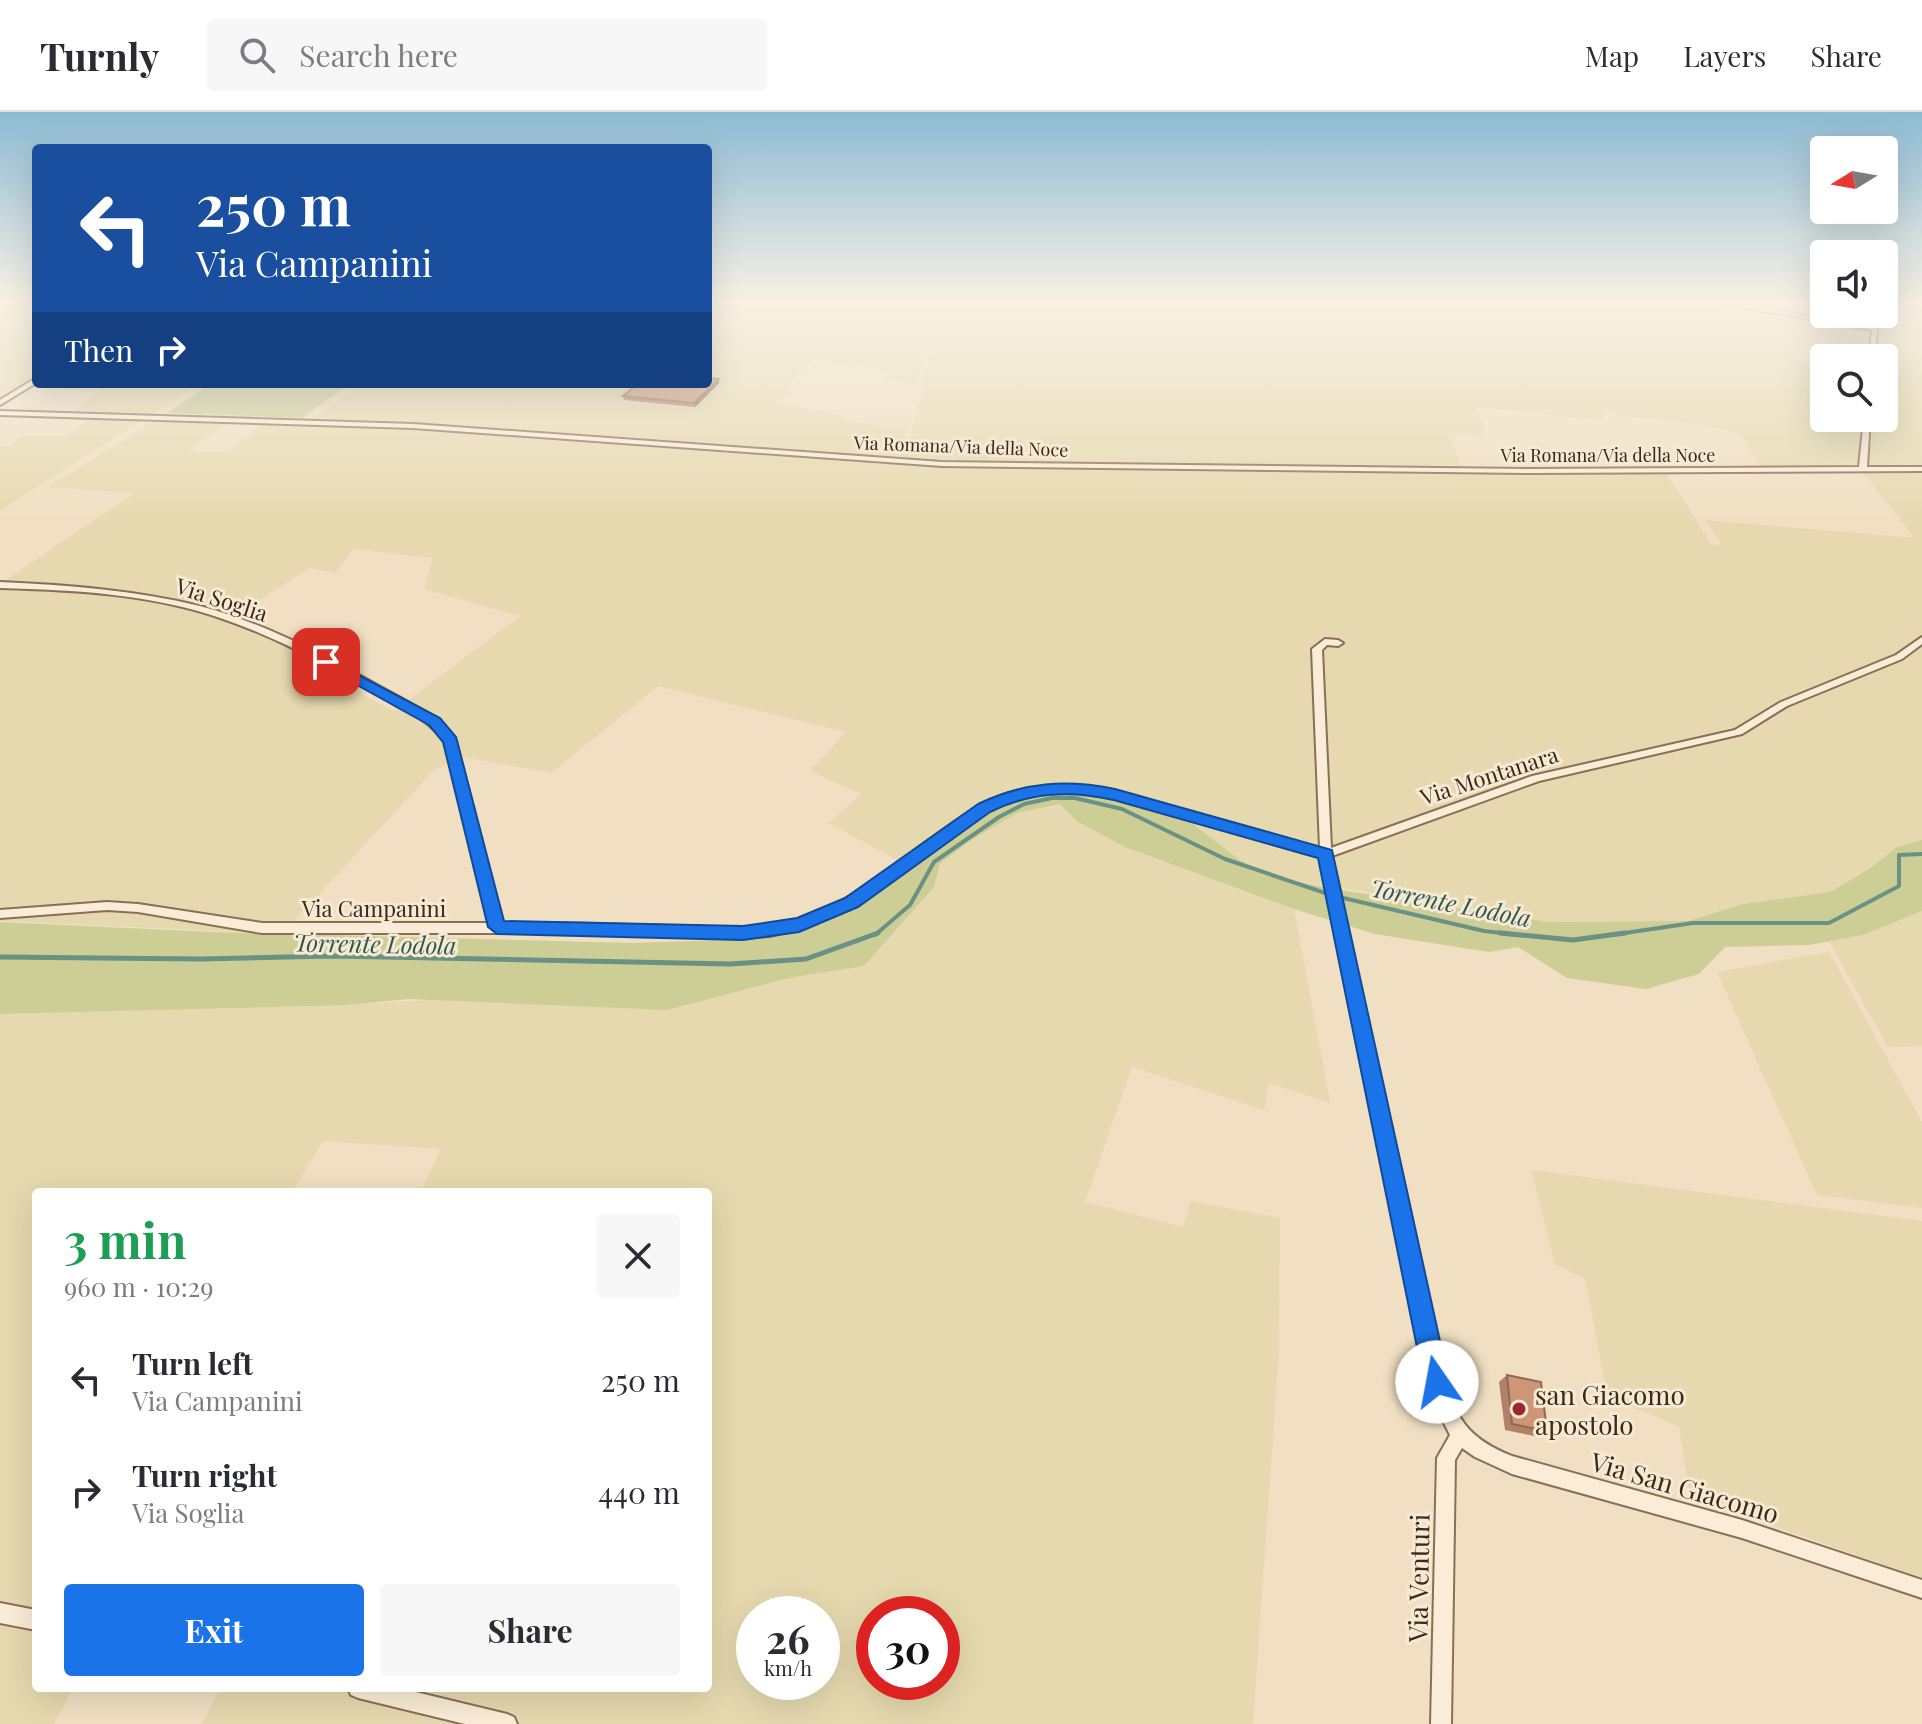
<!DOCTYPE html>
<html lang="en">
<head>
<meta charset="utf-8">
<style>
	:root { --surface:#fff; --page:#f7f7f7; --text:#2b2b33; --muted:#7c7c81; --line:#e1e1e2; --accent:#1a73e8 }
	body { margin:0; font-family:"Playfair Display",serif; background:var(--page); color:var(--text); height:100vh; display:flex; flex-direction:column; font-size:30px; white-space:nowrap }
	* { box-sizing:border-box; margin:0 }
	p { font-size:26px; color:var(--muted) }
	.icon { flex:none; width:44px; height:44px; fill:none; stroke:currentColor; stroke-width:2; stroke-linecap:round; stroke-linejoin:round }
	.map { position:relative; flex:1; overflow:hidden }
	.drawer { position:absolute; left:32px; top:1076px; width:680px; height:504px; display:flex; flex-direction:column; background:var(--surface); border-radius:8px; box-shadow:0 8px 32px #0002 }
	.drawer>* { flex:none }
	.hud { position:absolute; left:32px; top:32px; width:680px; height:244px; border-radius:8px; box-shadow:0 8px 32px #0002; background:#1a4fa0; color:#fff; overflow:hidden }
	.needle { width:52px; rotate:259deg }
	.buttons { position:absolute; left:1810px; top:24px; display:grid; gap:16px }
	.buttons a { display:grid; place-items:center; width:88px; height:88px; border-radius:8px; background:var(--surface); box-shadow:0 8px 32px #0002; font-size:40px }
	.speed { position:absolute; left:736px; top:1484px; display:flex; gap:16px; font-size:40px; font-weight:700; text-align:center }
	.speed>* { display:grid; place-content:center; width:104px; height:104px; border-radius:50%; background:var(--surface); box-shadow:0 8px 32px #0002; line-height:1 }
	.speed small { font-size:20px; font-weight:400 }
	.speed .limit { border:12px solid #d22; background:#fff; color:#111 }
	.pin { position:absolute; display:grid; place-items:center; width:68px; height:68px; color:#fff; margin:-34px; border-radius:16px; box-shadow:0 4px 12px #0006 }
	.me { position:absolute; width:88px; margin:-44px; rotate:348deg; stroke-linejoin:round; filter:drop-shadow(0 0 6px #0008) }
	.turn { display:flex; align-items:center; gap:28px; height:168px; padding:0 32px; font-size:36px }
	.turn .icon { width:104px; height:104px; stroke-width:2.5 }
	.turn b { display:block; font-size:56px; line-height:68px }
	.then { display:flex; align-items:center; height:76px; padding:0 32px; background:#0003; gap:16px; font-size:30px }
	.round { display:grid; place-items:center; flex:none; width:84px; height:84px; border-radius:8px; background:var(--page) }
	.head { display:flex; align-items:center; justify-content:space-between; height:136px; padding:0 32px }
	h1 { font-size:48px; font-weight:700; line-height:60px; color:#1e9e55 }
	.primary-button { display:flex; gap:16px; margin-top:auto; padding:16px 32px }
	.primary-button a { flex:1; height:92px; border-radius:8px; background:var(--accent); color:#fff; font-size:32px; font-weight:700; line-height:92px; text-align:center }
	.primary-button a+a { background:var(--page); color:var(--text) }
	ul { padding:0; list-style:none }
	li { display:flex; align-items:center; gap:24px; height:112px; padding:0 32px }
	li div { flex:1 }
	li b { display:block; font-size:30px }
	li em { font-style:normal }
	header { display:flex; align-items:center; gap:48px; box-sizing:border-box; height:112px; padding:0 40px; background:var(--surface); border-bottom:2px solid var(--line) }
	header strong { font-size:38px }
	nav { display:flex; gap:44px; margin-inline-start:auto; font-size:28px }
	.search { width:560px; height:72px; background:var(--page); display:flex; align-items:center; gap:20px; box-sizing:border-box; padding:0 28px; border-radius:8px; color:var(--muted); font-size:30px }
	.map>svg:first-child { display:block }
</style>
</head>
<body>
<header>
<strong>Turnly</strong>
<div class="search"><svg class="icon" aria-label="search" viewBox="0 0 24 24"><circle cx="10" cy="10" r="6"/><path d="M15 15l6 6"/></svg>Search here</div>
<nav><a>Map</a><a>Layers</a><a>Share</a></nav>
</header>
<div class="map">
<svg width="1922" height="1612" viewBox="0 0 1922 1612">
	<rect width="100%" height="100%" fill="#f0dfc2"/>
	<g fill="#e6d9af" fill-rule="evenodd">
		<path d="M 0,189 L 36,189 L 36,272 L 196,272 L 152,302 L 73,300 L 102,278 L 21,275 L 0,288 Z"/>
		<path d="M 708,189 L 982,189 L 980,195 L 984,189 L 1714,189 L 1735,192 L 1736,189 L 1824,189 L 1824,202 L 1884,202 L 1884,189 L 1922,189 L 1922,728 L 1897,735 L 1869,757 L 1830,780 L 1743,792 L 1688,809 L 1548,810 L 1281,766 L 1241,749 L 1193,712 L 1085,675 L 954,715 L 910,755 L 829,711 L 861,682 L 810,659 L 846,620 L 658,574 L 551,661 L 464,645 L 434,658 L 282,822 L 0,809 L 0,472 L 135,381 L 49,375 L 156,308 L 230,310 L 190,337 L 195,341 L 227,340 L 265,311 L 418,315 L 423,312 L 313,307 L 361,272 L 708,272 ZM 935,217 L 915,310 L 904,345 L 905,316 L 848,309 L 840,303 L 779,292 L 792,276 L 790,271 L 812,248 L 889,258 L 885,268 L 914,273 ZM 1824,246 L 1884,246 L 1884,306 L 1824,306 ZM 1477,295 L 1603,308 L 1603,301 L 1706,314 L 1735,320 L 1745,329 L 1761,355 L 1851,355 L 1862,359 L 1915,426 L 1705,408 L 1722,432 L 1712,433 L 1666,361 L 1293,357 L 1291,353 L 1460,353 L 1448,321 L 1485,323 ZM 354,437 L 433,446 L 424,477 L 520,504 L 394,599 L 368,586 L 311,539 L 233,505 L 309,456 L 335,461 Z"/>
		<path d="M 93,306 L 143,308 L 0,398 L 0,334 L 10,334 L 22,324 L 65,324 Z"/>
		<path d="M 1061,692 L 1078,710 L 1125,735 L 1294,797 L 1330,991 L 1269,971 L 1264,998 L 1132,955 L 1085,1090 L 1183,1115 L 1191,1089 L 1280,1106 L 1279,1239 L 1253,1612 L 201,1612 L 221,1576 L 708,1576 L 708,1080 L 421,1080 L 440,1037 L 323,1029 L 292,1080 L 36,1080 L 36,1576 L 73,1576 L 54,1612 L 0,1612 L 0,902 L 348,893 L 789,866 L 864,854 L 934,775 L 940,753 L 970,729 L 1017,701 ZM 754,1502 L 822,1502 L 822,1570 L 754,1570 ZM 874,1502 L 942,1502 L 942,1570 L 874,1570 Z"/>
		<path d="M 1922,799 L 1922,934 L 1888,935 L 1829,829 L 1863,823 Z"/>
		<path d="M 1829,840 L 1922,1010 L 1922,1096 L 1817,1083 L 1717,860 Z"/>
		<path d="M 1531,1058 L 1922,1109 L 1922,1467 L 1690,1384 L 1679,1315 L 1607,1284 L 1585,1166 L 1555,1153 Z"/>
	</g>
	<g fill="#ccce96">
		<path d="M 210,272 L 350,272 L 302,306 L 167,301 Z"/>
		<path d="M 1085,675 L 1145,692 L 1193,712 L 1241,749 L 1281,766 L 1334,777 L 1548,810 L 1688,809 L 1743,792 L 1830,780 L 1869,757 L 1897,735 L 1922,728 L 1922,799 L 1863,823 L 1809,833 L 1725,835 L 1699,862 L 1646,877 L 1567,866 L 1518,835 L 1489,840 L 1375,822 L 1294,797 L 1125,735 L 1078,710 L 1060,692 L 1017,701 L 970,729 L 940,752 L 934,775 L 864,854 L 789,866 L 667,898 L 408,887 L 348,893 L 0,902 L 0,810 L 212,820 L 634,831 L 753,827 L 910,755 L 954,715 L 994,696 L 1037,677 Z"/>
	</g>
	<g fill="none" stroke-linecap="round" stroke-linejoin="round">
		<g stroke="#6b9185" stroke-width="4">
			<path d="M 1339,785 L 1484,819 L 1520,823"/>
			<path d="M 875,823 L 910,793 L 934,750 L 999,705 L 1024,692 L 1052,686 L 1075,686 L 1122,697 L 1225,747 L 1331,783"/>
			<path d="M 1611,823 L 1693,811 L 1829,811 L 1899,774 L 1899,743 L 1922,742"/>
		</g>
		<g stroke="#6b9185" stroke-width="5">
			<path d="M 1500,821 L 1573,828 L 1625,821"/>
			<path d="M 0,845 L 201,847 L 333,844 L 730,852 L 806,847 L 878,821"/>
		</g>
		<g stroke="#8a6f58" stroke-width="4">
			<g id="street">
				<path d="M 1709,189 L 1720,189 L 1877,216 L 1875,246 L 1869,246 L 1872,218 Z"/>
				<path d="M 36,266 L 36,271 L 0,293 L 0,288 Z"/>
				<path d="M 0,299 L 413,312 L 942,350 L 1532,357 L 1859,355 L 1864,306 L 1870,306 L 1867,355 L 1922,355 L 1922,359 L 1532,361 L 942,354 L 413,316 L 0,303 Z"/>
				<path d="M 0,470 C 67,473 135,478 200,494 C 260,510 315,538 368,568 C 389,580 411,591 432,604 L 448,618 L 456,629 L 502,811 C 557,811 612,812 666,814 C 709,815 752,820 794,810 C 825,801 853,783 879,765 C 912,741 944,715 979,694 C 1020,670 1070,671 1115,679 L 1320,736 L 1312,537 L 1325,527 L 1338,528 L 1343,531 L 1338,534 L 1327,533 L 1322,538 L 1331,736 L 1532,664 L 1735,618 L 1781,590 L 1896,543 L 1922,525 L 1922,532 L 1902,547 L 1787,594 L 1742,622 L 1539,669 L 1332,744 L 1445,1270 C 1458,1311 1472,1328 1512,1344 L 1742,1408 L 1922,1468 L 1922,1486 L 1742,1426 L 1512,1362 L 1475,1345 L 1462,1336 L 1455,1348 L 1451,1612 L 1431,1612 L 1437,1346 L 1450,1323 L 1439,1301 L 1429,1270 L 1321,745 L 1115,687 L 1081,681 L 1048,681 L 1032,683 L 1004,691 L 988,699 L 856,793 L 803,816 L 770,824 L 743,826 L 584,821 L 262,821 L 138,800 L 107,798 L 0,806 L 0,798 L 107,790 L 138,792 L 262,811 L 490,811 L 446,630 C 425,604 394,591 366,575 C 320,549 273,524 223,507 C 152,482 75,478 0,476 Z"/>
				<path d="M 0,1491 L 36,1498 L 36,1518 L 0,1511 Z"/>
				<path d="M 348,1576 L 399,1576 L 507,1602 L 514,1605 L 517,1612 L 465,1612 L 358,1586 L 351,1583 Z"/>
			</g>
		</g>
		<use href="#street" fill="#faecd6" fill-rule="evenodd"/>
	</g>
	<g fill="#b28066">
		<path d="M 719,267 L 719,271 L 695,295 L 624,288 L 623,284 Z"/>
		<path d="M 1507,1263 L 1547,1319 L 1539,1325 L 1505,1318 L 1499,1270 Z"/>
	</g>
	<path fill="#916853" d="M 719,267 L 719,271 L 695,295 L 694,291 Z"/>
	<g fill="#cf9577" stroke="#916853" stroke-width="2">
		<path d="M 708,266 L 719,267 L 694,291 L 623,284 L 638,272 L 708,272 Z"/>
		<path d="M 1507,1263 L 1541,1270 L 1547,1319 L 1512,1312 Z"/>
	</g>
	<linearGradient id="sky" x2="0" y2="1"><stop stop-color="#8dbad4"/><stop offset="0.46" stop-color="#f8f1e4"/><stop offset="1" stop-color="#f8f1e4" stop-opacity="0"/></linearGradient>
	<rect width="1922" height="414" fill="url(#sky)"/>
	<path fill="#1a73e8" stroke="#114b97" stroke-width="2" d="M 326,546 L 440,606 L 456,625 L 504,809 L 743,814 L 797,806 L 845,786 L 978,692 C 1024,670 1066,667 1115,677 L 1332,738 L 1449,1270 L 1446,1279 L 1437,1282 L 1428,1279 L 1424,1270 L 1318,746 L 1114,688 C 1070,678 1031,680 990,700 L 858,795 L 799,820 L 743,828 L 497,822 L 488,815 L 443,630 L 429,613 L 321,553 L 321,547 Z"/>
	<circle fill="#9c2630" stroke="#f7e9d2" stroke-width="3" cx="1519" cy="1297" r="8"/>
	<g text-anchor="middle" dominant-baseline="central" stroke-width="6" stroke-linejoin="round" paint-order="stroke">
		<g font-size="18" fill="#3a291d" stroke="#f7e9d2">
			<text transform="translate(961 334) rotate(2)">Via Romana/Via della Noce</text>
			<text x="1608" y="343">Via Romana/Via della Noce</text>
		</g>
		<g font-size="22" fill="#3a291d" stroke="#f7e9d2">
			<text transform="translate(222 487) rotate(18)">Via Soglia</text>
			<text transform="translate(1489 663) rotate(-18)">Via Montanara</text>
			<text x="374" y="796">Via Campanini</text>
		</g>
		<g font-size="24" font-style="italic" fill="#2c5a53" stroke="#f7e9d2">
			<text transform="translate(1451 790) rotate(11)">Torrente Lodola</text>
			<text transform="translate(375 831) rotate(1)">Torrente Lodola</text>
		</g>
		<g font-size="26" fill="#3a291d" stroke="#f7e9d2" text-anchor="start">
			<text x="1535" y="1282">san Giacomo<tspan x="1535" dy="30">apostolo</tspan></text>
		</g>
		<g font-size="26" fill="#3a291d" stroke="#f7e9d2">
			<text transform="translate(1685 1375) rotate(16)">Via San Giacomo</text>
			<text transform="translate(1418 1466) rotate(-89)">Via Venturi</text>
		</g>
	</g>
</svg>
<div class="buttons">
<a><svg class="needle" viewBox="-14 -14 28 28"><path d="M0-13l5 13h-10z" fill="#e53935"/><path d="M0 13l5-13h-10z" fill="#7c7c81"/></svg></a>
<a><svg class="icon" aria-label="sound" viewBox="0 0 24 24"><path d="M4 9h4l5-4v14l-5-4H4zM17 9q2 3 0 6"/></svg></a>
<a><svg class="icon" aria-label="search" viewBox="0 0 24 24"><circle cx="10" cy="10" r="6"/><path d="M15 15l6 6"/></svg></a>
</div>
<div class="speed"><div>26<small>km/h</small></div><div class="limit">30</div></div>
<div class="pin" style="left:326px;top:550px;background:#d93025"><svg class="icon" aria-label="arrive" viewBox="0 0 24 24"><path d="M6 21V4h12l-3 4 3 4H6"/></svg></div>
<svg class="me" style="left:1437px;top:1270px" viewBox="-20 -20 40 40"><circle r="19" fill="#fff"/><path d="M0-13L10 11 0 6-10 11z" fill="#1a73e8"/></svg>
<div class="hud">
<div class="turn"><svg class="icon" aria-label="left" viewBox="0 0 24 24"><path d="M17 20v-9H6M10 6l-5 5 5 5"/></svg><div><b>250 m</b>Via Campanini</div></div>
<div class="then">Then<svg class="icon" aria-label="right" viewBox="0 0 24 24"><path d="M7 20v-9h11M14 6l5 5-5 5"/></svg></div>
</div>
<section class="drawer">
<div class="head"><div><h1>3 min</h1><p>960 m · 10:29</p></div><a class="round"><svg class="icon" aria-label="close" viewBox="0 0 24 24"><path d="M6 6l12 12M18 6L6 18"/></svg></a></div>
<ul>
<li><svg class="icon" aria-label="left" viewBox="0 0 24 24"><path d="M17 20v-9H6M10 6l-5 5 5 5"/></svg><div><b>Turn left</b><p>Via Campanini</p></div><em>250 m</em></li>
<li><svg class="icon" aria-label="right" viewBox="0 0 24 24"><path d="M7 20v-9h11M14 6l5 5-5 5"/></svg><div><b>Turn right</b><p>Via Soglia</p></div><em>440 m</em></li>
</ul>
<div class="primary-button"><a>Exit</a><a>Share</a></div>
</section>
</div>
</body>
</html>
